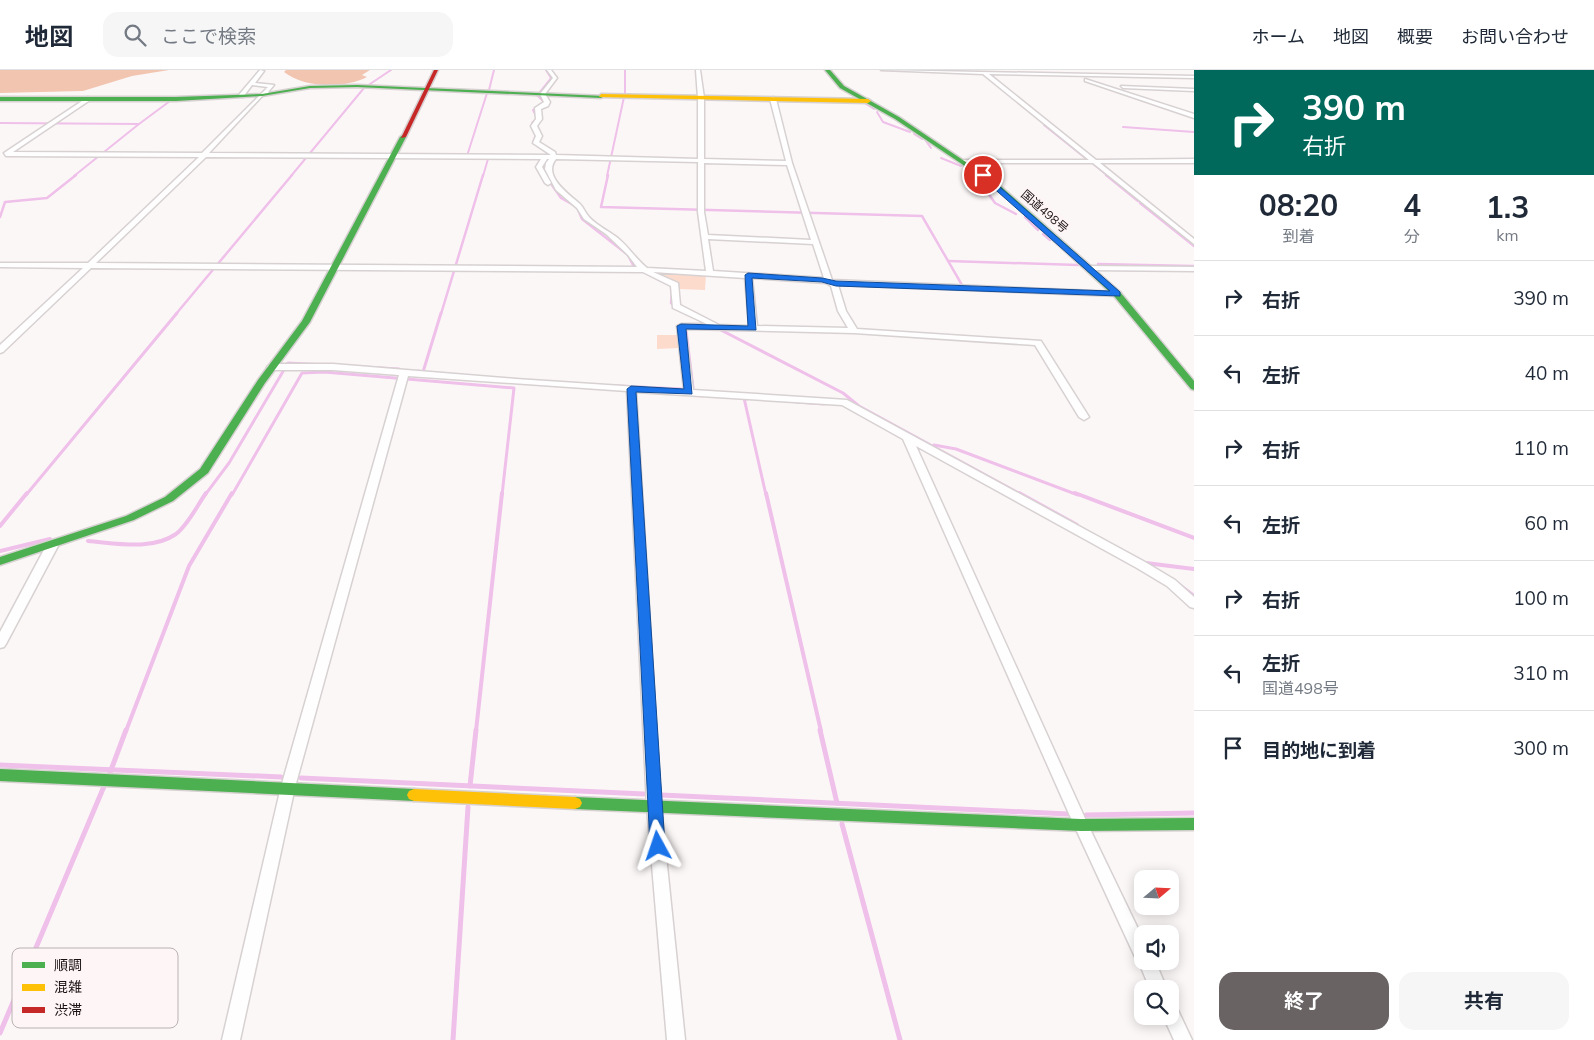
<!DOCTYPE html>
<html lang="ja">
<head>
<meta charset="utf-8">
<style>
	:root { --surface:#fff; --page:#f6f6f7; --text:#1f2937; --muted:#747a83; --line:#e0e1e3; --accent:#696363 }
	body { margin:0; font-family:Mulish,"Noto Sans JP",sans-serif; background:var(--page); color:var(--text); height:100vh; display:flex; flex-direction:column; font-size:19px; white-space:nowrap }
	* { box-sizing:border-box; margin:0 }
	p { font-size:16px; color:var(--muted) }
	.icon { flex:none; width:28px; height:28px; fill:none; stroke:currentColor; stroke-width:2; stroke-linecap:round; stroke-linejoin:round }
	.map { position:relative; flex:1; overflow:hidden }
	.sheet { display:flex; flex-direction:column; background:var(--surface); width:400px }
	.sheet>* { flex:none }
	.banner { background:#00695c; color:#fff; overflow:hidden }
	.needle { width:32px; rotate:71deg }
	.fabs { position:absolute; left:1134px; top:800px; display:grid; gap:10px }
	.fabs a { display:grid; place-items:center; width:45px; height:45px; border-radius:10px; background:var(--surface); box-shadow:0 2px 12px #0003; font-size:25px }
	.pin { position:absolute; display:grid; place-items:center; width:42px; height:42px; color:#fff; margin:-21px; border:2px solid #fff; border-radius:50%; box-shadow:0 1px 5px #0007 }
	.me { position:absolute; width:55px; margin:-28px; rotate:355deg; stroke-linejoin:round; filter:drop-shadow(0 0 4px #0008) }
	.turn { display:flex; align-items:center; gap:18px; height:105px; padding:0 25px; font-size:22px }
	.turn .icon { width:65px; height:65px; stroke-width:2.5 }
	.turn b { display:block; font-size:35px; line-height:42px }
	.eta { display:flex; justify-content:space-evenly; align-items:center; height:85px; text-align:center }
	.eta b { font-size:30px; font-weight:700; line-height:35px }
	.primary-button { display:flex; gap:10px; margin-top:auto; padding:10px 25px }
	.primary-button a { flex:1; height:58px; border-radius:15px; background:var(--accent); color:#fff; font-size:20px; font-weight:700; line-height:58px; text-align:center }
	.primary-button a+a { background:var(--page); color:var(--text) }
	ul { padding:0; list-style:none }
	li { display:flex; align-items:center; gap:15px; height:75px; padding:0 25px; border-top:1px solid var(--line) }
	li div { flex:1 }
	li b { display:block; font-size:19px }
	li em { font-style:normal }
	header { display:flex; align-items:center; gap:30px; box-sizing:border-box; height:70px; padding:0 25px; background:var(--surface); border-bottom:1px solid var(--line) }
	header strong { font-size:24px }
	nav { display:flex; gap:28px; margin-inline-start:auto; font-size:18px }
	.search { width:350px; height:45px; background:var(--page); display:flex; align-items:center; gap:12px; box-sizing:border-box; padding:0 18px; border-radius:15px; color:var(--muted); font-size:19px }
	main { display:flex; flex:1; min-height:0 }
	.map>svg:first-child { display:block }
</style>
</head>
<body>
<header>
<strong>地図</strong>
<div class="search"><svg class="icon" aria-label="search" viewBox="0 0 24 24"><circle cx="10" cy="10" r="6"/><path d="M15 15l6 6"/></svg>ここで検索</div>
<nav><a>ホーム</a><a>地図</a><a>概要</a><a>お問い合わせ</a></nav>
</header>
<main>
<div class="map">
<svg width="1194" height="970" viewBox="0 0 1194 970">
	<rect width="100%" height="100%" fill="#fcf7f7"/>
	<g fill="#fcdbcc">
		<path d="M 654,201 L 706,205 L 705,220 L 679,219 L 678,214 L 654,204 Z"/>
		<path d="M 657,265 L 678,265 L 680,278 L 657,279 Z"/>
	</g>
	<g fill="#f2c5b0">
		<path d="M 0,0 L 169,0 L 132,6 L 83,21 L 0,23 Z"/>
		<path d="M 286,0 L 370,0 L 362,5 L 367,7 C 344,19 304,18 284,2 Z"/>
	</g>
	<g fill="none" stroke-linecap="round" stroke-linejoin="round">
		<g stroke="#efc0e9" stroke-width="2">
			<path d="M 625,0 L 625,25"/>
			<path d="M 489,20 L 494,0"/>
			<path d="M 539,23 L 551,8 L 546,0"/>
			<path d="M 537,25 L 544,32 L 533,40 L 537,48 L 532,53 L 536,65 L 533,72 L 549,83 L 550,86 L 543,94"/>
			<path d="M 866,34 L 874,39"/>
			<path d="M 877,42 L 883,52 L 910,62"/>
			<path d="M 0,53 L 139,54 L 74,106"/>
			<path d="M 139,54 L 170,31"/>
			<path d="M 1044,55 L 1089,91"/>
			<path d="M 1123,57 L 1194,62"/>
			<path d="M 914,64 L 922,69"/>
			<path d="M 926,71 L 931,78"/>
			<path d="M 941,88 L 961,96"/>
			<path d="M 1092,93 L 1108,106"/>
			<path d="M 544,103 L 546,106"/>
			<path d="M 291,106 L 364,18 L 391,0"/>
			<path d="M 483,106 L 488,89 L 466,89 L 488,20"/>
			<path d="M 607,106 L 624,27"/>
		</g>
		<g stroke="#efc0e9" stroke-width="2.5">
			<path d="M 545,105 L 561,128 L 577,137 L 582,149 L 628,185 L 633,195 L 654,207"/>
			<path d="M 608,105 L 601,137 L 922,146 L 962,215"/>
			<path d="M 1106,105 L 1138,131"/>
			<path d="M 976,106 L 995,133 L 1016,144"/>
			<path d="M 1140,133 L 1194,176"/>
			<path d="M 0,147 L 5,132 L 47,128 L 76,105"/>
			<path d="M 1025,147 L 1038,160"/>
			<path d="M 1043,164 L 1050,170"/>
			<path d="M 948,191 L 1078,195"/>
			<path d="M 1098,194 L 1194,196"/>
			<path d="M 672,223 L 671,233 L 677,238"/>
			<path d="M 176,244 L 292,105"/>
			<path d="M 441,244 L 483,105"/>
		</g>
		<g stroke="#efc0e9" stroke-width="3">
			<path d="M 717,258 L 843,323 L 859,336 L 1022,425"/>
			<path d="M 686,260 L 693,318"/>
			<path d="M 418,301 L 423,302 L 441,243"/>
			<path d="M 617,316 L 682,319"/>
			<path d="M 747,329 L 744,328 L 766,425"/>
			<path d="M 797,332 L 824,334"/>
			<path d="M 934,375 L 956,379 L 1078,425"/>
			<path d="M 26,425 L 177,243"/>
			<path d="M 205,425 L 229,393 L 288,293 L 399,299"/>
			<path d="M 232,425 L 302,303 L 324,302 L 514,318 L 502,425"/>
		</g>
		<g stroke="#efc0e9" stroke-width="4">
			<path d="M 766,423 L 821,661"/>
			<path d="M 1019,423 L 1077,455"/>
			<path d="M 1075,423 L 1194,468"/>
			<path d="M 0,456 L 27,423"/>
			<path d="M 88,471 C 115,473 152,481 176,464 C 188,455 197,436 206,423"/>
			<path d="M 0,481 L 50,469"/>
			<path d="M 1146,493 L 1194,499"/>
			<path d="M 1178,514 L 1194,526"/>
			<path d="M 126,661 L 189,496 L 232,423"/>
			<path d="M 476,661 L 502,423"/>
		</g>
		<g stroke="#efc0e9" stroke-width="5">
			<path d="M 820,660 L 837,733"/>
			<path d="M 0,695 L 281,707"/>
			<path d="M 108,708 L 126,660"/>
			<path d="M 301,708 L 644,724"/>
			<path d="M 470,716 L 476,660"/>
			<path d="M 661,725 L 1068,744"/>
			<path d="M 1086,745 L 1194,743"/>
			<path d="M 842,754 L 900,970"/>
			<path d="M 0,963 L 105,714"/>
			<path d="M 453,970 L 468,737"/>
		</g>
		<g stroke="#d7d1d2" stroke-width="3">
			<g id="street">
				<path d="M 260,0 L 264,1 L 255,13 L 274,15 L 268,22 L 270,24 L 264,24 L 209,83 L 551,85 L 533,73 L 536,66 L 531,56 L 536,49 L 535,38 L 544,32 L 540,24 L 553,8 L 547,0 L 551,0 L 557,8 L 545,24 L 550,32 L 548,36 L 541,39 L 542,49 L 537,56 L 542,66 L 539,72 L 555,82 L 556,85 L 698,89 L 698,28 L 696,0 L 700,0 L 704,28 L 704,89 L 786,91 L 770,29 L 773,27 L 776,29 L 792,93 L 832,210 L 1120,222 L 1121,224 L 1117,226 L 838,215 L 846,241 L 857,259 L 1041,271 L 1089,347 L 1084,350 L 1079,347 L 1035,275 L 854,263 L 685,259 L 693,320 L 847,330 L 1145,492 L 1175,510 L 1194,527 L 1194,538 L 1190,537 L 1167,516 L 1137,498 L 916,376 L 1088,755 L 1142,867 L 1142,891 L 1155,891 L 1167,919 L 1150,919 L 1138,890 L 1136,889 L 1074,755 L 903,369 L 842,335 L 636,322 L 661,737 L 685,970 L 667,970 L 647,737 L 627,321 L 408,306 L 295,717 L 240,970 L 222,970 L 281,717 L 399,305 L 333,300 L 271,300 L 267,297 L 271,294 L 333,294 L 516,309 L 684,320 L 677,256 L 681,254 L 707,254 L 673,238 L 671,216 L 643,202 L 91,198 L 3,282 L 0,283 L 0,275 L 83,198 L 0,197 L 0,193 L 88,193 L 199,87 L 6,86 L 4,83 L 88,27 L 90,30 L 13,82 L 202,83 L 268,17 L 252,15 L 243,27 L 238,26 ZM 206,87 L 541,89 L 536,97 L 545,113 L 548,115 L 551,113 L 542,97 L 547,89 L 549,89 L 546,93 L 545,99 L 556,120 L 577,138 L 584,149 L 606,164 L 628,185 L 637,197 L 96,193 ZM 556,89 L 698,92 L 698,142 L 706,201 L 647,198 C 637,190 630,179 620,170 C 611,162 597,156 589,147 C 585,143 584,138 580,134 C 569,124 542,106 556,89 ZM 704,93 L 787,95 L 811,170 L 708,165 L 704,142 ZM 708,169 L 813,174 L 824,208 L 713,201 ZM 653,202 L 745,208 L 749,256 L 719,255 L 680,235 L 678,213 ZM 752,208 L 826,213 L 831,216 L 838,241 L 848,258 L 757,256 Z"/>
				<path d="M 881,0 L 1194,6 L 1194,8 L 989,4 L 1096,90 L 1194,89 L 1194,93 L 1100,93 L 1194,169 L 1194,174 L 1093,93 L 961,93 L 961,91 L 963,90 L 1089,90 L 983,4 Z"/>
				<path d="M 1085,9 L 1194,44 L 1194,48 L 1085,11 Z"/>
				<path d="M 1121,16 L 1194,19 L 1194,21 L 1123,18 Z"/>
				<path d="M 1088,196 L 1194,197 L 1194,201 L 1091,200 L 1087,198 Z"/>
				<path d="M 52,473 L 58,476 L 6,574 L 4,577 L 0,578 L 0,562 L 46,476 Z"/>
				<path d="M 1170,934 L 1176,936 L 1192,970 L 1174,970 L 1163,946 L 1170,946 Z"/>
			</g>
		</g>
		<g stroke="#d7d1d2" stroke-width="3">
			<g id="fast">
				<path d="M 825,0 L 830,0 L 844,16 L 899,47 L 997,113 L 1120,222 L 1194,311 L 1194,320 L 1191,319 L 1114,226 L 993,115 L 895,49 L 840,18 Z"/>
				<path d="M 357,15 L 604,26 L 601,28 L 357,17 L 310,18 L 262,26 L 176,31 L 0,31 L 0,27 L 176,27 L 262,24 L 310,16 Z"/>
				<path d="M 403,65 L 406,67 L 310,252 L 265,313 L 208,403 L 173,431 L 134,450 L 0,495 L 0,487 L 126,446 L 165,427 L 200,399 L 258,310 L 302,251 L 400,67 Z"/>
				<path d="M 0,699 L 414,719 L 419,721 L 421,725 L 419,729 L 414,731 L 0,711 Z"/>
				<path d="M 575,727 L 1081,749 L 1194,748 L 1194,760 L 1081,761 L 575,739 L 570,737 L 568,733 L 570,729 Z"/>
			</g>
		</g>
		<g stroke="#d7d1d2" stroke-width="3">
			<g id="slow">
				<path d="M 601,24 L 868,29 L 871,31 L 868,33 L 599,27 Z"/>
				<path d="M 414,719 L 575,727 L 580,729 L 582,733 L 580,737 L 575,739 L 414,731 L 409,729 L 407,725 L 409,721 Z"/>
			</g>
		</g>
		<g stroke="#d7d1d2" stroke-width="3">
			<path id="jam" d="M 434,0 L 438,0 L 406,67 L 401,68 Z"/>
		</g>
		<use href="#street" fill="#fffefe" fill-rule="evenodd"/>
		<use href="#fast" fill="#4caf50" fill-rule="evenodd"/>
		<use href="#slow" fill="#ffc107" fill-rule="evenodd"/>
		<use href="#jam" fill="#c62828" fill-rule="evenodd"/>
	</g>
	<path fill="#1a73e8" stroke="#114b97" d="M 981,104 L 985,104 L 1120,222 L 1120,226 L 836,216 L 822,212 L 752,208 L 756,260 L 686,259 L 692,324 L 636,322 L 665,776 L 663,780 L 658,782 L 652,780 L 650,776 L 627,319 L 631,316 L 684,319 L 677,256 L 681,254 L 748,256 L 745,205 L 748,203 L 822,208 L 836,211 L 1110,221 L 981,107 Z"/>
	<g text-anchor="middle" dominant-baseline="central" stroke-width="5" stroke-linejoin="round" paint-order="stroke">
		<g font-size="12" fill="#1a1314" stroke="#fef5f6">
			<text transform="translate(1045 141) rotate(41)">国道498号</text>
		</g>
	</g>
	<rect x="12" y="878" width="166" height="80" rx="8" fill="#fef5f6" stroke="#bab1b2" stroke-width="1"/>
	<rect x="22" y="892" width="23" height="6" fill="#4caf50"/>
	<rect x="22" y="914" width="23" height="7" fill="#ffc107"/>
	<rect x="22" y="937" width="23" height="6" fill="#c62828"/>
	<g font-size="14" fill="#1a1314">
		<text x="54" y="900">順調</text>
		<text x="54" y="922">混雑</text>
		<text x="54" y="945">渋滞</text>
	</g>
</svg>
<div class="fabs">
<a><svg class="needle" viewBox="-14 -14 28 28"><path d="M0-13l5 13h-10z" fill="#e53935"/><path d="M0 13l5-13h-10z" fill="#747a83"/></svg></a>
<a><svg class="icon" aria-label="sound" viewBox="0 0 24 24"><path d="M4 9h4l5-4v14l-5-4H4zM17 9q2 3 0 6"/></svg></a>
<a><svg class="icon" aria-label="search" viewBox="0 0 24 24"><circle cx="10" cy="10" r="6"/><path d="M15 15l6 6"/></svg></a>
</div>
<div class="pin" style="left:983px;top:105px;background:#d93025"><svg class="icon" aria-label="arrive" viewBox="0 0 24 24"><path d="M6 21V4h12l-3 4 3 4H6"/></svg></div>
<svg class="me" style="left:658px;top:776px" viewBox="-20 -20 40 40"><path d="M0-17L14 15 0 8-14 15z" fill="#1a73e8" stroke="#fff" stroke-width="4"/></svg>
</div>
<section class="sheet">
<div class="banner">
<div class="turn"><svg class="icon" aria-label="right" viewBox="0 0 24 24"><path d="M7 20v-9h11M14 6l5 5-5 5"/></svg><div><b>390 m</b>右折</div></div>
</div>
<div class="eta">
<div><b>08:20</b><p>到着</p></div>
<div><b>4</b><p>分</p></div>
<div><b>1.3</b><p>km</p></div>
</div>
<ul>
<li><svg class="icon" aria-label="right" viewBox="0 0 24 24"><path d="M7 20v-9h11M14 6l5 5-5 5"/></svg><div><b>右折</b></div><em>390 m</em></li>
<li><svg class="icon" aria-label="left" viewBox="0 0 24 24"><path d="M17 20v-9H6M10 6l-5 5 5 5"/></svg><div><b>左折</b></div><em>40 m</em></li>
<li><svg class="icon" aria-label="right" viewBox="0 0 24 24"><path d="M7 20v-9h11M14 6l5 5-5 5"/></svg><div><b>右折</b></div><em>110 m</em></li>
<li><svg class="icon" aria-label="left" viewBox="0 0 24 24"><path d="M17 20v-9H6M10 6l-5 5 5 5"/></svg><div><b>左折</b></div><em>60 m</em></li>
<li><svg class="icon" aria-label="right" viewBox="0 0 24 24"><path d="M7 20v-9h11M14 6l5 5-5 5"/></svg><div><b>右折</b></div><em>100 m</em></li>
<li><svg class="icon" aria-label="left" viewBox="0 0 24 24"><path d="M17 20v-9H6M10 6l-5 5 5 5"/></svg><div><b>左折</b><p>国道498号</p></div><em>310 m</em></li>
<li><svg class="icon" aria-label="arrive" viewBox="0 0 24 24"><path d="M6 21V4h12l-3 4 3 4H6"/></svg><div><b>目的地に到着</b></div><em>300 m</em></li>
</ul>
<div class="primary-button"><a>終了</a><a>共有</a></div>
</section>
</main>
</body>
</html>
